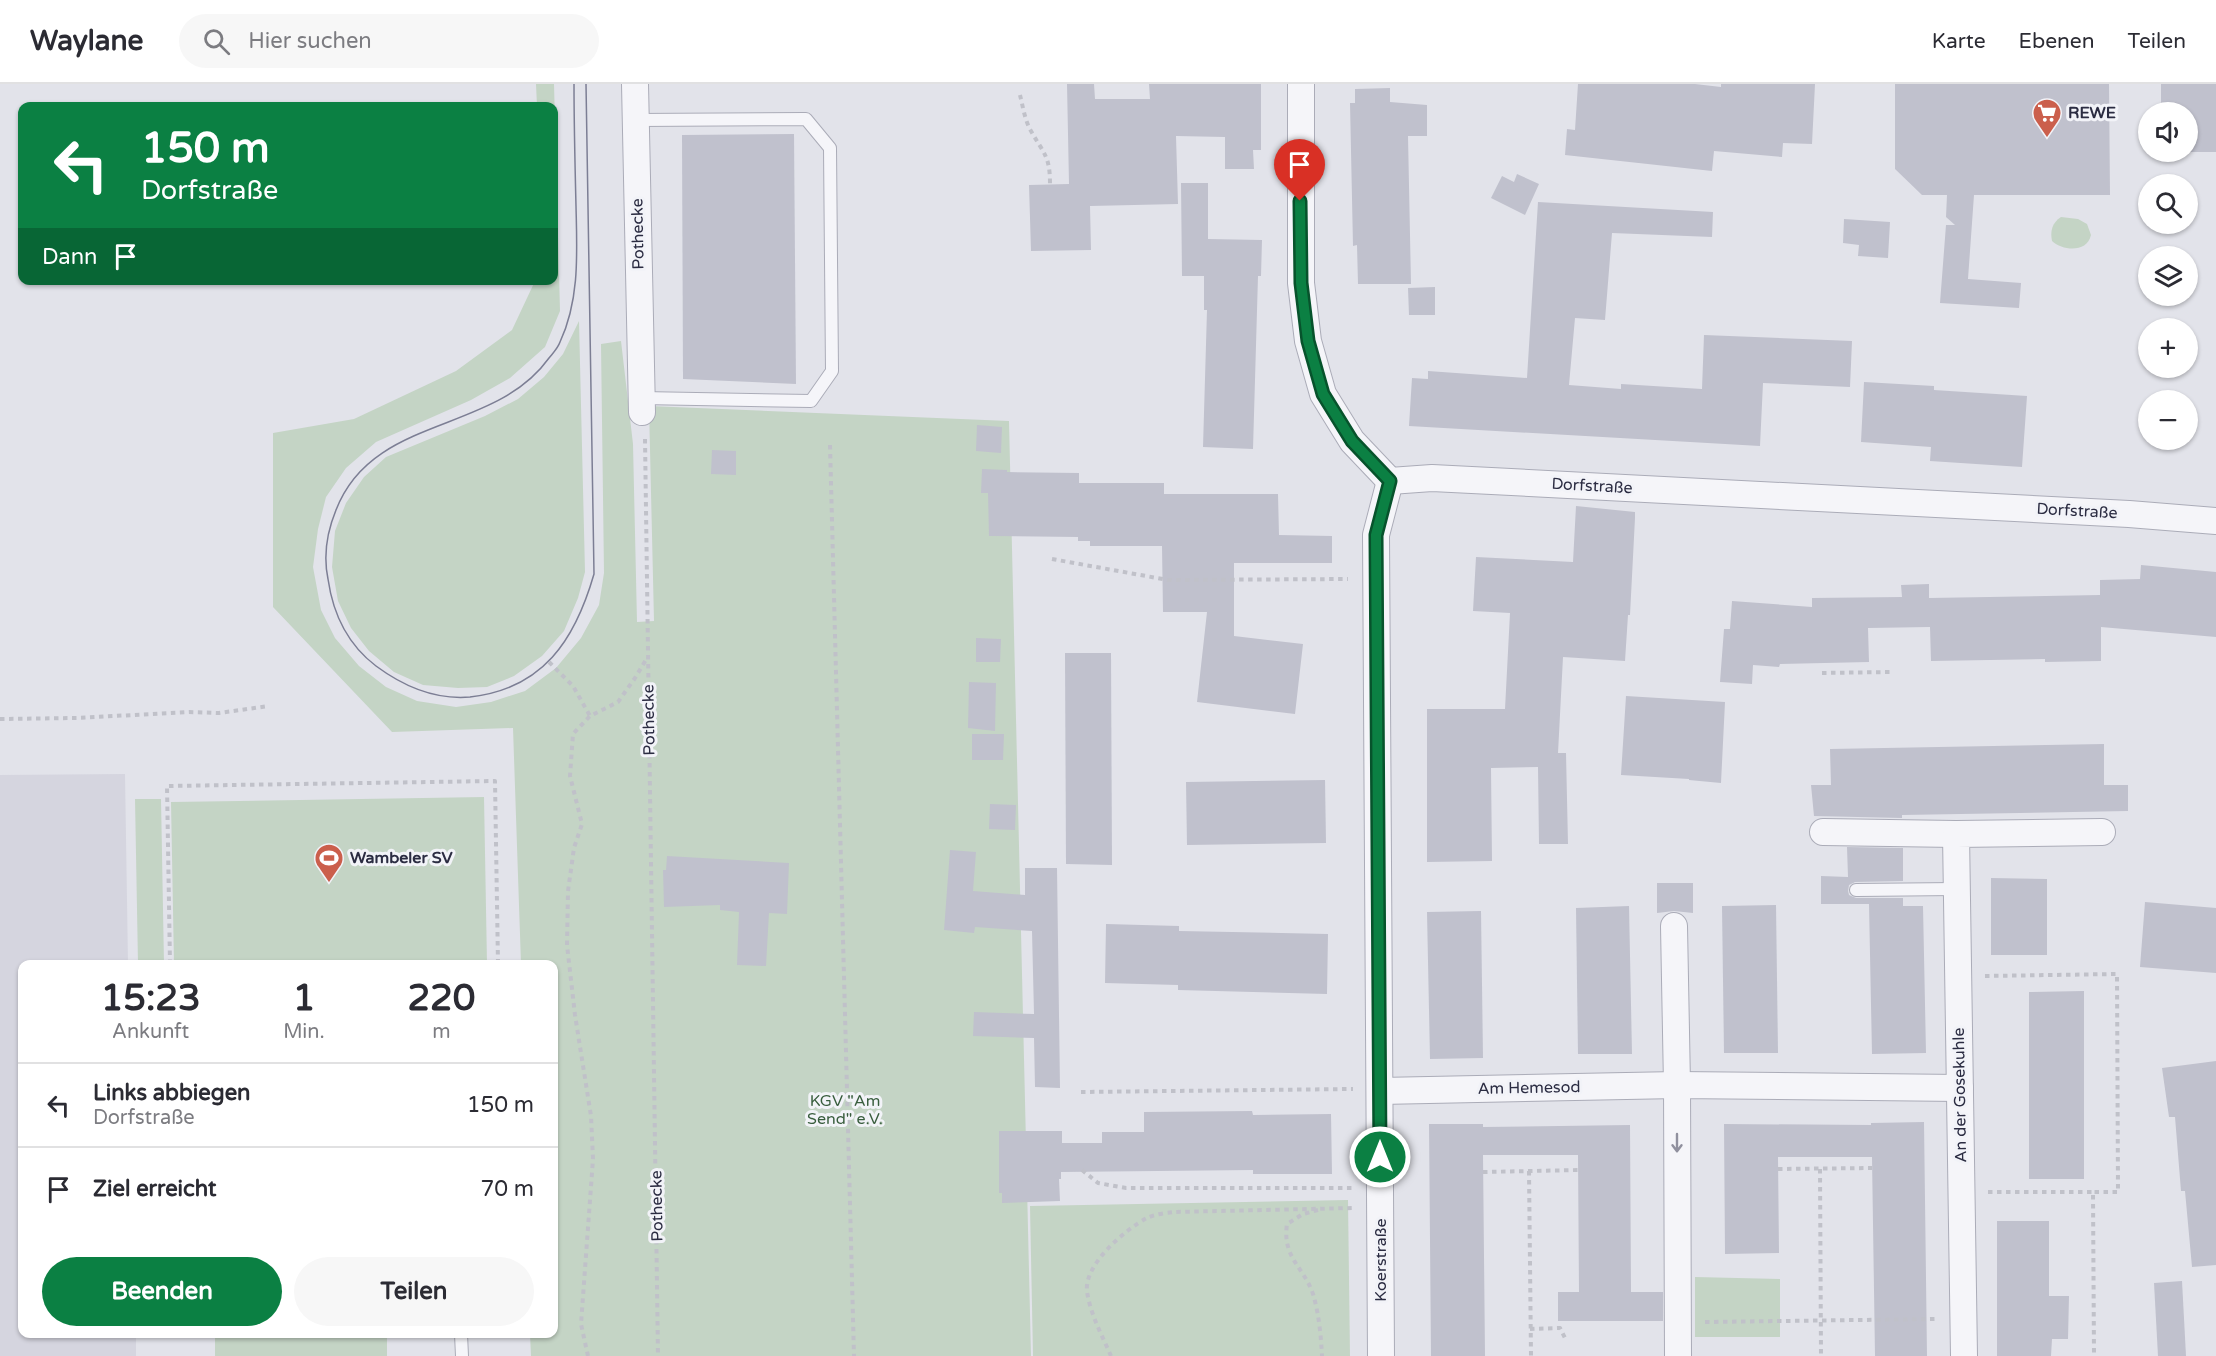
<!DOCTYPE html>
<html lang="de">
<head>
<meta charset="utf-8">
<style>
	:root { --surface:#fff; --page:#f7f7f7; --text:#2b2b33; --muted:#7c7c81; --line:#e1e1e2; --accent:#0b8043 }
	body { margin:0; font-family:"Varela Round",sans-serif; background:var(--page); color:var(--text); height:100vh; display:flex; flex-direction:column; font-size:22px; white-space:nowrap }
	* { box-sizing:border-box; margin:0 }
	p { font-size:20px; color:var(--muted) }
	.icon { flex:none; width:33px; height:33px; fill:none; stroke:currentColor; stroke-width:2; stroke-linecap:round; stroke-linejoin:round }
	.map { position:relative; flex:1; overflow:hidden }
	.side { position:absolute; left:18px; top:876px; width:540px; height:378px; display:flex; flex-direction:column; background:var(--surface); border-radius:12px; box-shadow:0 2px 4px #0004 }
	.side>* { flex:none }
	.banner { position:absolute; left:18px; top:18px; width:540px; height:183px; border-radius:12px; box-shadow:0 2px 4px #0004; background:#0b8043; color:#fff; overflow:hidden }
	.buttons { position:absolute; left:2138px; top:18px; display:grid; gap:12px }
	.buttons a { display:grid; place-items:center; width:60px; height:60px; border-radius:50%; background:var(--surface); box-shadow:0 2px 4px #0004; font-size:30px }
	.pin { position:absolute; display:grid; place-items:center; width:51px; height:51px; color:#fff; margin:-62px -26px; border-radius:50% 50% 50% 0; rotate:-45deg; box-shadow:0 0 6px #0007 }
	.pin .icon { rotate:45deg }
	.me { position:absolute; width:66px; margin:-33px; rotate:0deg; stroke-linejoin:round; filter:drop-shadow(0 0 4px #0008) }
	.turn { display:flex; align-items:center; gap:21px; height:126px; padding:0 24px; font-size:27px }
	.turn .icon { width:78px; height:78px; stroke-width:2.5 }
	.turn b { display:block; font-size:42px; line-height:51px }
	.then { display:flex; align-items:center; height:57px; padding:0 24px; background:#0003; gap:12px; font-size:22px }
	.eta { display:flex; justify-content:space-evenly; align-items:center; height:102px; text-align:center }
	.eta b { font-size:36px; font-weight:700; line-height:42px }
	.cta { display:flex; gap:12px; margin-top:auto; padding:12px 24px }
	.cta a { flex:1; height:69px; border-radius:36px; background:var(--accent); color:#fff; font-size:24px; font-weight:700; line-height:69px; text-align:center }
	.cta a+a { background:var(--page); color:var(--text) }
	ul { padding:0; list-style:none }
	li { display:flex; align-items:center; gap:18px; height:84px; padding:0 24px; border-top:2px solid var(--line) }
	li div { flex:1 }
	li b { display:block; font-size:22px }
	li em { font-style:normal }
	header { display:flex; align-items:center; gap:36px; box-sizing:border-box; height:84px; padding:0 30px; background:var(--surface); border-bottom:2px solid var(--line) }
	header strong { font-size:28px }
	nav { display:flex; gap:33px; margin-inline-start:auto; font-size:21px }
	.search { width:420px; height:54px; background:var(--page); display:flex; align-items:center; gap:15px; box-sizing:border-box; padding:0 21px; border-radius:33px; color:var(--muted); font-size:22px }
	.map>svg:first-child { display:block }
</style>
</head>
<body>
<header>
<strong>Waylane</strong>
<div class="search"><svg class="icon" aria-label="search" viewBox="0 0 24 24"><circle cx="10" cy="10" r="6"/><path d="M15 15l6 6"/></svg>Hier suchen</div>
<nav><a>Karte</a><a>Ebenen</a><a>Teilen</a></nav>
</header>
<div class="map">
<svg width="2216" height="1272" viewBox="0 0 2216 1272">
	<rect width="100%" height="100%" fill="#e2e3ea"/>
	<path fill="#d5d5df" d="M 125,690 L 128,880 L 22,880 L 22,1250 L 136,1250 L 136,1272 L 0,1272 L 0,691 Z"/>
	<g fill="#c4d4c5">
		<path d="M 536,0 L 554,0 L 560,227 L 545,263 L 510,294 L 471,316 L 376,358 L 346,384 L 326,413 L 318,445 L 313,483 L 321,526 L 335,554 L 359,582 L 386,603 L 417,617 L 456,623 L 491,618 L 525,607 L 556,584 L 581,554 L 599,521 L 604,489 L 601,260 L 621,257 L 633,360 L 637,538 L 654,537 L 649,322 L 1009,337 L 1031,1272 L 531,1272 L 530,1250 L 554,1250 L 554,880 L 521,880 L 513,644 L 392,648 L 273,523 L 273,349 L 354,335 L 456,287 L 512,246 L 535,197 L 554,196 L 554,22 L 537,22 Z"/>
		<path d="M 2061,133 L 2078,135 L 2087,140 L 2091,151 C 2087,169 2063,167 2052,157 C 2050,147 2052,139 2061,133 Z"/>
		<path d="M 579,237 L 585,488 L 578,514 L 564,547 L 542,572 L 514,592 L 487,603 L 458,604 L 423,601 L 394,588 L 369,567 L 351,544 L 338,517 L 332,483 L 335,447 L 346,419 L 364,393 L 386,373 L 485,332 L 518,315 L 544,293 L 563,270 Z"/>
		<path d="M 484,713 L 487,880 L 174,880 L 171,718 Z"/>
		<path d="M 135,715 L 161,715 L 164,880 L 138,880 Z"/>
		<path d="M 1348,1116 L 1350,1272 L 1033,1272 L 1030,1122 Z"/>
		<path d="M 1695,1193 L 1780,1195 L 1780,1253 L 1695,1253 Z"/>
		<rect x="215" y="1250" width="172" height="22"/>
	</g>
	<g fill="#c0c1cd">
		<path d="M 1067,0 L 1094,0 L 1095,15 L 1150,15 L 1149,0 L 1261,0 L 1261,66 L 1253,66 L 1254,85 L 1225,85 L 1225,53 L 1176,52 L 1178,120 L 1090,122 L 1091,166 L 1031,167 L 1029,101 L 1069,100 Z"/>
		<path d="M 1578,0 L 1695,0 L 1721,3 L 1721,0 L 1815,0 L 1812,60 L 1783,59 L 1782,73 L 1714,67 L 1712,87 L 1565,71 L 1567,45 L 1575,46 Z"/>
		<path d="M 1895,0 L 2109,0 L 2110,111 L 1974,111 L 1968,195 L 2021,199 L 2019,224 L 1940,219 L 1946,141 L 1955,141 L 1946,133 L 1947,111 L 1922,111 L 1895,85 Z"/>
		<path d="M 2161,0 L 2216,0 L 2216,68 L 2162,68 L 2187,68 L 2187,28 L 2161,28 Z"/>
		<path d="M 1390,4 L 1390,18 L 1427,21 L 1427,52 L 1408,52 L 1411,200 L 1358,200 L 1357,161 L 1353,162 L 1350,19 L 1355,19 L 1355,5 Z"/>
		<path d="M 794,50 L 796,300 L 683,295 L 682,51 Z"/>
		<path d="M 1517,90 L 1539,100 L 1525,131 L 1491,114 L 1502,92 L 1514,98 Z"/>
		<path d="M 1181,99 L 1208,99 L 1208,155 L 1262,156 L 1261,192 L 1258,192 L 1253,365 L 1203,363 L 1207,226 L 1204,226 L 1204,192 L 1182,192 Z"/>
		<path d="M 1538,118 L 1713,128 L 1712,153 L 1612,149 L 1605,236 L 1575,234 L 1569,301 L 1621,305 L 1621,300 L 1702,305 L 1704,251 L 1852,257 L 1850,303 L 1763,299 L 1760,362 L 1409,342 L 1412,294 L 1428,295 L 1428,287 L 1527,294 Z"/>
		<path d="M 1844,135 L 1890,138 L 1888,174 L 1858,172 L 1859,161 L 1843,159 Z"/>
		<path d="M 1435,203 L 1435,231 L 1409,231 L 1408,204 Z"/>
		<path d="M 1864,298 L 1934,302 L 1934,306 L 2027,312 L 2022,383 L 1930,377 L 1931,363 L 1861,358 Z"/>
		<path d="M 977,341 L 1002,343 L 1001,369 L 976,367 Z"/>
		<path d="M 712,366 L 736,367 L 736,391 L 711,390 Z"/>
		<path d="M 982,385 L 1007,386 L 1007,388 L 1079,389 L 1079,399 L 1164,399 L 1164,410 L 1278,410 L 1279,451 L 1332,452 L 1332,479 L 1234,479 L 1234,552 L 1303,560 L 1295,630 L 1197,618 L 1207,528 L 1163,528 L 1162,462 L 1090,462 L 1090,457 L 1078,457 L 1078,453 L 989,452 L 988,409 L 981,409 Z"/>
		<path d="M 1576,422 L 1635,428 L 1635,434 L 1630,531 L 1628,531 L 1625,577 L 1563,573 L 1558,669 L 1566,669 L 1568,760 L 1539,760 L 1538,683 L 1491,684 L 1492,777 L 1427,778 L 1427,625 L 1505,625 L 1510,529 L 1473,527 L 1476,473 L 1573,478 Z"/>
		<path d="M 2141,481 L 2216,488 L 2216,553 L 2101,543 L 2101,577 L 2045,578 L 2045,575 L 1931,577 L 1930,543 L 1868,544 L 1869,578 L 1780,580 L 1779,583 L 1753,581 L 1752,600 L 1720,598 L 1724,545 L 1730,545 L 1732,517 L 1812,523 L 1812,514 L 1902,513 L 1901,501 L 1929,500 L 1929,514 L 2100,511 L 2100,496 L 2140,495 Z"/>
		<path d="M 976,554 L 1001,555 L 1000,578 L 976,578 Z"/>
		<path d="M 1065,569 L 1111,569 L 1112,781 L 1066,780 Z"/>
		<path d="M 969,598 L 996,599 L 995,647 L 968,644 Z"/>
		<path d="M 1626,612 L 1725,618 L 1721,699 L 1689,696 L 1689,695 L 1621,691 Z"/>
		<path d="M 972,650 L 1004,650 L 1003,676 L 972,676 Z"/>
		<path d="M 2104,660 L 2104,701 L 2128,701 L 2128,727 L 1902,731 L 1902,734 L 1814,732 L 1811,701 L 1831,701 L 1830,665 Z"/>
		<path d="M 1325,696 L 1326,759 L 1187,761 L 1186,698 Z"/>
		<path d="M 990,720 L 1016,721 L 1015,746 L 989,745 Z"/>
		<path d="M 1847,763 L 1903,764 L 1903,797 L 1855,798 L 1849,801 L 1848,807 L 1849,811 L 1856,814 L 1903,814 L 1903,822 L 1923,822 L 1926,969 L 1872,970 L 1869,820 L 1821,820 L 1821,792 L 1848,793 Z"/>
		<path d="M 950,766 L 976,768 L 973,807 L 1025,811 L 1025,784 L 1057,784 L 1060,1004 L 1035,1003 L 1034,954 L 973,952 L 974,928 L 1034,930 L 1032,847 L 975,843 L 974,849 L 944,846 Z"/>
		<path d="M 667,772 L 789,779 L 787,830 L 769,829 L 766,882 L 737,881 L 739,828 L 720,826 L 720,821 L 664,823 L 663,786 L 666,786 Z"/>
		<path d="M 1991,794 L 2047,795 L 2047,871 L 1991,871 Z"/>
		<path d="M 1657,799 L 1693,799 L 1693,829 L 1674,827 L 1657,829 Z"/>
		<path d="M 2145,818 L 2216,824 L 2216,889 L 2140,883 Z"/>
		<path d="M 1776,821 L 1778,969 L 1724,969 L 1722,822 Z"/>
		<path d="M 1629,822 L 1632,970 L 1578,970 L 1576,824 Z"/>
		<path d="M 1481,827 L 1483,974 L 1430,975 L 1427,828 Z"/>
		<path d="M 1106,840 L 1179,842 L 1179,847 L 1328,850 L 1327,910 L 1178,906 L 1178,901 L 1105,899 Z"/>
		<path d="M 2084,907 L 2084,1095 L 2029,1095 L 2029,908 Z"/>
		<path d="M 2216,977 L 2216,1181 L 2192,1183 L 2185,1107 L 2181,1107 L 2175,1033 L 2169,1033 L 2162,984 Z"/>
		<path d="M 1252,1027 L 1253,1031 L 1331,1030 L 1332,1090 L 1253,1090 L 1253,1086 L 1061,1088 L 1061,1095 L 1059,1095 L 1060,1117 L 1002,1119 L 1002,1109 L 999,1109 L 999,1047 L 1062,1047 L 1062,1059 L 1102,1059 L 1102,1048 L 1144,1048 L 1144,1028 Z"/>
		<path d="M 1924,1038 L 1927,1272 L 1875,1272 L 1872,1073 L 1778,1073 L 1779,1169 L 1725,1170 L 1724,1040 L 1871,1041 L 1871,1039 Z"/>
		<path d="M 1429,1040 L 1483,1040 L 1483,1043 L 1630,1041 L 1631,1208 L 1663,1208 L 1663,1237 L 1558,1237 L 1558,1208 L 1579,1208 L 1578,1071 L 1483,1071 L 1485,1272 L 1431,1272 Z"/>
		<path d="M 1997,1137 L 2049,1137 L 2049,1212 L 2069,1212 L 2068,1255 L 2052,1255 L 2051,1272 L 1997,1272 Z"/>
		<path d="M 2182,1197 L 2186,1272 L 2158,1272 L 2154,1199 Z"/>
	</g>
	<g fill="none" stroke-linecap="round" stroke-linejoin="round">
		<g stroke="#abacb8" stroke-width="14">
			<g id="service">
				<path d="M 636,36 L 806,35 L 830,64 L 832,287 L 811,317 L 642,314"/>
				<path d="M 1856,806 L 1956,805"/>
				<path d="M 461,1250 L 462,1272"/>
			</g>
		</g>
		<g stroke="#abacb8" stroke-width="28">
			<g id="minor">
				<path d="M 635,0 L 642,328"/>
				<path d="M 1301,0 L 1301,199 L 1308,257 L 1323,310 L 1352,357 L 1390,397"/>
				<path d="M 1390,397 L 1432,394 L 2129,430 L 2216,437"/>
				<path d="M 1823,748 L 1956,750"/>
				<path d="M 1674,842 L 1677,1001 L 1678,1272"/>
				<path d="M 1380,1007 L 1677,1001 L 1960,1004"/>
				<path d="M 1381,1272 L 1376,451 L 1390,397"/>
				<path d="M 1964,1272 L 1956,750 L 2102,748"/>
			</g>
		</g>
		<g stroke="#c0c1c9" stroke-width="4" stroke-dasharray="4.5 4.5" stroke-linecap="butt">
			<path d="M 1020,11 C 1023,23 1025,37 1031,47 C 1044,70 1050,72 1050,100"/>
			<path d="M 645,355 L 658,1272"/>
			<path d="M 830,361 L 854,1272"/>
			<path d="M 1052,475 L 1168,496 L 1348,495"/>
			<path d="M 549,578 L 573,602 L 590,632"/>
			<path d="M 1822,589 L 1893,588"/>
			<path d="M 0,635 L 77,634 L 189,628 L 219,629 L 269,622"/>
			<path d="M 170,880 L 167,702 L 495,697 L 498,880"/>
			<path d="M 1985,892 L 2117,890 L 2118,1108 L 2093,1108 L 2094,1272"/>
			<path d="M 1081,1008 L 1353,1005"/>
			<path d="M 1778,1085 L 1872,1084"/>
			<path d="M 1820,1085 L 1821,1272"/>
			<path d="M 1082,1086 L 1098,1099 L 1126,1104 L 1353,1104"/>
			<path d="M 1529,1087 L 1531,1272"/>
			<path d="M 1483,1088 L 1579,1086"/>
			<path d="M 1988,1108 L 2093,1108"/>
			<path d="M 1318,1126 L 1303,1130 L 1287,1140 C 1282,1174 1304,1183 1313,1210 C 1319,1230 1321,1252 1322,1272"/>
			<path d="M 1705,1238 L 1935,1235"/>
			<path d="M 1530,1245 L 1560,1244 L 1566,1256"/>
			<path d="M 588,1272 L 581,1240 L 593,1075 L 591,1032 L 575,931 L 567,861 L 568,807 L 574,764 L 582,740 L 570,692 L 573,650 L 590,632 L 618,618 L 635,594 L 647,574"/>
			<path d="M 1111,1272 C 1102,1251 1090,1230 1087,1207 C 1084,1180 1126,1145 1147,1134 C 1155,1130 1166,1129 1174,1128 L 1353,1124"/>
		</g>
		<use href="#service" stroke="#f5f5f9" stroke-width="12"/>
		<use href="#minor" stroke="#f5f5f9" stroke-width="26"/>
		<path stroke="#7c7e94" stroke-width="1.5" d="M 574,0 C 574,41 575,82 576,122 C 577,168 580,215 560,258 C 558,264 553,269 549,274 C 494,351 373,330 336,426 C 327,448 323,471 328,495 C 333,530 347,560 376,582 C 403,602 435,616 470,613 C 543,605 575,556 594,490 L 586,0"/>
	</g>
	<defs><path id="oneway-shaft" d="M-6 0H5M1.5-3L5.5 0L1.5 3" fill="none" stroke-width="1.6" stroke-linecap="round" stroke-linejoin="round" transform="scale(1.5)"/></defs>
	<use stroke="#90909e" href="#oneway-shaft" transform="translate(1677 1059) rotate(90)"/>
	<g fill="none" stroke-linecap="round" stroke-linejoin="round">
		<g stroke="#07532c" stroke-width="15">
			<path id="route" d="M 1300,117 L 1301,199 L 1308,257 L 1323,310 L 1352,357 L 1390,397 L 1376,451 L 1380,1073"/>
		</g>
		<use href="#route" stroke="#0b8043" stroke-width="10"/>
	</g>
	<defs>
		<g id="supermarket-pin" transform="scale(1.5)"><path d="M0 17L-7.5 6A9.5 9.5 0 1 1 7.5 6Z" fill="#cb5f4c" stroke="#f2f3f8"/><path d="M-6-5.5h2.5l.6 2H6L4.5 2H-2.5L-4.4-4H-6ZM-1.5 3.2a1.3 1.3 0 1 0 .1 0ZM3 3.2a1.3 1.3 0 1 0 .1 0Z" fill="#fff"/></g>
		<g id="stadium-pin" transform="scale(1.5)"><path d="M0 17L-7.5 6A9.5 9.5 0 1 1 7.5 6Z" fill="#cb5f4c" stroke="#f2f3f8"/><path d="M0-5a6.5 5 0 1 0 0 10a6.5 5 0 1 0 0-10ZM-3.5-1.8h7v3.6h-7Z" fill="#fff"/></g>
	</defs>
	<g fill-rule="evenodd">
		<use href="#supermarket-pin" x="2047" y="29"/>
		<use href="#stadium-pin" x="329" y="774"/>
	</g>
	<g text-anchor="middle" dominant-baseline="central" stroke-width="6" stroke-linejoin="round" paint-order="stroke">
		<g font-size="16" font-weight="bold" fill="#2b2c42" stroke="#f2f3f8" text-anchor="start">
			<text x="2068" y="29">REWE</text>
			<text x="350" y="774">Wambeler SV</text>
		</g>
		<g font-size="16" fill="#2b2c42" stroke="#f2f3f8">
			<text transform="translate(638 150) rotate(-91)">Pothecke</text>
			<text transform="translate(1592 402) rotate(3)">Dorfstraße</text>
			<text transform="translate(2077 427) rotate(3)">Dorfstraße</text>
			<text transform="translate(649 636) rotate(-91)">Pothecke</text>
			<text transform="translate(1529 1004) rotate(-1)">Am Hemesod</text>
			<text transform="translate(1960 1011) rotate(-91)">An der Gosekuhle</text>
			<text transform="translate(657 1122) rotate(-91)">Pothecke</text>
			<text transform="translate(1381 1176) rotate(-90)">Koerstraße</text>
		</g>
		<g font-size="16" fill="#385d3d" stroke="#f2f3f8">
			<text x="845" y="1017">KGV "Am<tspan x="845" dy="18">Send" e.V.</tspan></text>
		</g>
	</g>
</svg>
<div class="buttons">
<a><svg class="icon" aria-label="sound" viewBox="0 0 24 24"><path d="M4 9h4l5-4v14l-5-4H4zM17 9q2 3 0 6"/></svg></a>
<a><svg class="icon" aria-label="search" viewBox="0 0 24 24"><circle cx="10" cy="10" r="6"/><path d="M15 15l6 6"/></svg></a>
<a><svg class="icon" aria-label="layers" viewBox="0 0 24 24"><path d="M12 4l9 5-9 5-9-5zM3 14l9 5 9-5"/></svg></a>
<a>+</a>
<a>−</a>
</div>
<div class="pin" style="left:1300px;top:117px;background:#d93025"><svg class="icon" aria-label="arrive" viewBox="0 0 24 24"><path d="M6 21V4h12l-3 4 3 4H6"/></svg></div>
<svg class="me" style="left:1380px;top:1073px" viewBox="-20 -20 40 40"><circle r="17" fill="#0b8043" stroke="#fff" stroke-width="3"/><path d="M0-11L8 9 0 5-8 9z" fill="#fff"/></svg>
<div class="banner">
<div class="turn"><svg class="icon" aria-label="left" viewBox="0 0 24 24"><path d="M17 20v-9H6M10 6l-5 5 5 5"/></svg><div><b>150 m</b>Dorfstraße</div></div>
<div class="then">Dann<svg class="icon" aria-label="arrive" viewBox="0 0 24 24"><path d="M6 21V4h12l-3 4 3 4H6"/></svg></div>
</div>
<section class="side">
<div class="eta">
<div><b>15:23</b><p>Ankunft</p></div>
<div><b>1</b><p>Min.</p></div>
<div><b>220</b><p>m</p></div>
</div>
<ul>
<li><svg class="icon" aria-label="left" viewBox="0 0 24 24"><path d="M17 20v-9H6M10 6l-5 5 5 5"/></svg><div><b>Links abbiegen</b><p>Dorfstraße</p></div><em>150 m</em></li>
<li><svg class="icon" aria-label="arrive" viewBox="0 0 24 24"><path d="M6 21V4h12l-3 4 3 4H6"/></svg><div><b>Ziel erreicht</b></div><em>70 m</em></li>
</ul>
<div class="cta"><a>Beenden</a><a>Teilen</a></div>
</section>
</div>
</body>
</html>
